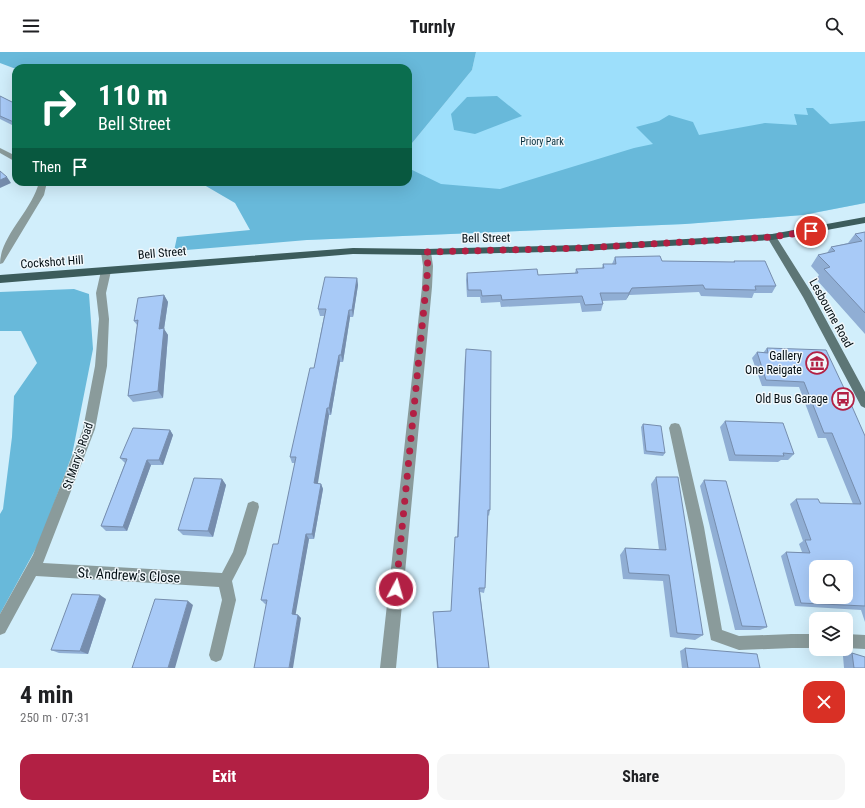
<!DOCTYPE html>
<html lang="en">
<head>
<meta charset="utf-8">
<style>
	:root { --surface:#fff; --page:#f6f6f6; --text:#202124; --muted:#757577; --accent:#b22044 }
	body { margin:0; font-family:"Roboto Condensed",sans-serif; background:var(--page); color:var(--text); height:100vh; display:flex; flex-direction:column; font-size:15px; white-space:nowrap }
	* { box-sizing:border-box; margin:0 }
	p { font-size:13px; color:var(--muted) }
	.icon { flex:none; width:22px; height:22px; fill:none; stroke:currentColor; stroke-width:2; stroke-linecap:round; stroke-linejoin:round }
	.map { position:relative; height:616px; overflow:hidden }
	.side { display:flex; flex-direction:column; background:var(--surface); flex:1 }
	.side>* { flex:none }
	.banner { position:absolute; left:12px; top:12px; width:400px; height:122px; border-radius:12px; box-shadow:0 4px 16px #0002; background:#0b6e4f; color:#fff; overflow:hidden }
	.fabs { position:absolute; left:809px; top:508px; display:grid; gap:8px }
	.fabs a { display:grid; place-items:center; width:44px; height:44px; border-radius:8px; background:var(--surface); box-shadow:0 4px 16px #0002; font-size:20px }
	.pin { position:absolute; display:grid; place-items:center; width:34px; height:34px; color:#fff; margin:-17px; border:2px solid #fff; border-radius:50%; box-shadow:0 1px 4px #0007 }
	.me { position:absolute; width:44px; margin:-22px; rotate:6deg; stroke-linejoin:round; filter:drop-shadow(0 0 3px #0008) }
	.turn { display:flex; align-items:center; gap:14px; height:84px; padding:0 20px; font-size:18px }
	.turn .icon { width:52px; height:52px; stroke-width:2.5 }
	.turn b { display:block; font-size:28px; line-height:34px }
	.then { display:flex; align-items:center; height:38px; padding:0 20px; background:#0003; gap:8px; font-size:15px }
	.round { display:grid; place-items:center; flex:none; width:42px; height:42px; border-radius:12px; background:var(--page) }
	.headline { display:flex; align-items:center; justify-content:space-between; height:68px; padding:0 20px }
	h1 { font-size:24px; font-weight:700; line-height:30px }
	.action { display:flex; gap:8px; margin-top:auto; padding:8px 20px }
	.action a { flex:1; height:46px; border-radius:12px; background:var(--accent); color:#fff; font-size:16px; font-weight:700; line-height:46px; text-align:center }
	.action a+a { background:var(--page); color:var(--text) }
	header { display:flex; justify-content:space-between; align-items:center; height:52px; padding:0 20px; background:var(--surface); font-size:18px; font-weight:700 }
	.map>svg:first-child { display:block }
</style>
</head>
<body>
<header><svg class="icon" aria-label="menu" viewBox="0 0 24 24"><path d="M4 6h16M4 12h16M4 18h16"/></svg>Turnly<svg class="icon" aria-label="search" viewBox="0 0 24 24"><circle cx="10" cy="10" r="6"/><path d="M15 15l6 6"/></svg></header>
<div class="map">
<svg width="865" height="616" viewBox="0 0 865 616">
	<rect width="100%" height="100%" fill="#d1eefb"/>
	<path fill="#9ddffb" d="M 476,0 L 865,0 L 865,151 L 803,163 L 685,172 L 307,188 L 305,165 L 408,130 L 408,96 L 472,18 Z"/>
	<g fill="#68b9da">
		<path d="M 0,0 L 476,0 L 472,18 L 408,96 L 408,16 L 16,17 L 0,11 Z"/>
		<path d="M 497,44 L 522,64 L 475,82 L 454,78 L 451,62 L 467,45 Z"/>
		<path d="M 806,56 L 813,56 L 830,72 L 865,69 L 865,151 L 803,163 L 685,172 L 307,188 L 174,199 L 177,185 L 250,178 L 235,151 L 199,130 L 408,130 L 408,116 L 441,132 L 500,137 L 634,96 L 653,92 L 636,75 L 659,69 L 669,63 L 693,70 L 699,83 L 765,71 L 797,73 L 794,62 L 808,63 Z"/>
		<path d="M 74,237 L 89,242 L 93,297 L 72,403 L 40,489 L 0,562 L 0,462 L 3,457 L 12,385 L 14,344 L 37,311 L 21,279 L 0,279 L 0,240 Z"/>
	</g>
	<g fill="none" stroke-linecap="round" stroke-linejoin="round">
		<path fill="#8a9b9b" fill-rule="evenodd" d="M 675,371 L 679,372 L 681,376 L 704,475 L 722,578 L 739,584 L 792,582 L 797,584 L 799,589 L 797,594 L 792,596 L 739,598 L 711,588 L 690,475 L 669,376 L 671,372 Z"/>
		<g fill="#8a9b9b" fill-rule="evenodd">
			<path d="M 0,96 L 16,104 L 16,110 L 0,101 Z"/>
			<path d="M 39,130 L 47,130 L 44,143 L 3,211 L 0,212 C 0,184 32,159 39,130 Z"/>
			<path d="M 426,197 L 431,200 L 433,214 L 432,235 L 396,616 L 380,616 L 422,235 L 423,214 L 421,200 Z"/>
			<path d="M 106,215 L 111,219 L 106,241 L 109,267 L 107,314 L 95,377 L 43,511 L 222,521 L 233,500 L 248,451 L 253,449 L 258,451 L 259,455 L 246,502 L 232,529 L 236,548 L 223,603 L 221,608 L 216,610 L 211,608 L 209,603 L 222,548 L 219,535 L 36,524 L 5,581 L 0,583 L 0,562 L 33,503 L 83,377 L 95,314 L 99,267 L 96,241 L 101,219 Z"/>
			<path d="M 792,582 L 816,582 L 816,596 L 792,596 L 787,594 L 785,589 L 787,584 Z"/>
			<path d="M 846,582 L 865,583 L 865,597 L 846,596 Z"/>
		</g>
		<path fill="#5d7676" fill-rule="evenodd" d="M 772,182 L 775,183 L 811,240 L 865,340 L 865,356 L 861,354 L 803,245 L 767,185 Z"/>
		<path fill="#3c5c5c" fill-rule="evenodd" d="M 865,165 L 865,171 L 772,188 L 582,199 L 426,203 L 353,202 L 0,231 L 0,223 L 353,196 L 426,197 L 582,193 L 772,182 Z"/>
	</g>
	<g fill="#90aed4">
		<path d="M 0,44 L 16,52 L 16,75 L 0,67 Z"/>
		<path d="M 865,180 L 865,282 L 816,227 L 819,223 L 811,214 L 818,203 L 827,201 L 831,195 L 848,191 L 855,182 Z"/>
		<path d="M 615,205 L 662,209 L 733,210 L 734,209 L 776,234 L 772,241 L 754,241 L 752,246 L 701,244 L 699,240 L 629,243 L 626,248 L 602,249 L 603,252 L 601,259 L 582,260 L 580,251 L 501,255 L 500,250 L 481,251 L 480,245 L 467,245 L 466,228 L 467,221 L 538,223 L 575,221 L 576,217 L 602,216 L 603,212 L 612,212 Z"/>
		<path d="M 357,226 L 358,233 L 353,265 L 350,265 L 343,310 L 340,310 L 331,363 L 329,363 L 317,431 L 321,432 L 323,437 L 314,487 L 309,487 L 295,562 L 298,563 L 301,566 L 265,552 L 261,548 L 278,492 L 295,411 L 292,411 L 290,405 L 314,316 L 324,264 L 320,264 L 318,257 Z"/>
		<path d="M 164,243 L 168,250 L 164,277 L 168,283 L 163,346 L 133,350 L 128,344 L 137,273 L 134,269 Z"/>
		<path d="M 767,296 L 865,384 L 865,570 L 861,558 L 795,554 L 781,504 L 786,500 L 802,500 L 799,492 L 803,489 L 790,452 L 796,447 L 820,451 L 853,452 L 826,386 L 818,386 L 799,335 L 762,334 L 752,306 L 757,300 L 763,301 Z"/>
		<path d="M 465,304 L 490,458 L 489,464 L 488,463 L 485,536 L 484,541 L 480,540 L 489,616 L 437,616 L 433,560 L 451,559 L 457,485 Z"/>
		<path d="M 725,369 L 794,402 L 788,408 L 781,408 L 778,410 L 729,409 L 720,375 Z"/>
		<path d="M 643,372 L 665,401 L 663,404 L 644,402 L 641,375 Z"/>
		<path d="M 170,378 L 173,383 L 163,413 L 151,413 L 127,479 L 106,479 L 101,474 L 125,411 L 120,406 Z"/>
		<path d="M 656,425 L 703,583 L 695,588 L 670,585 L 663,529 L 623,527 L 620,503 L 625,496 L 659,498 L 651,432 Z"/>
		<path d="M 222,427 L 226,433 L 213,485 L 183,483 L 178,478 Z"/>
		<path d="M 704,428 L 767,575 L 760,578 L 735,578 L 700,434 Z"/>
		<path d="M 106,547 L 88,602 L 59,601 L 51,598 Z"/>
		<path d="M 685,596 L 760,616 L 682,616 L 680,599 Z"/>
		<path d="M 852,601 L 865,616 L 844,616 L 843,604 Z"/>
	</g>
	<g fill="#768dad">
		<path d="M 7,125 L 11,131 L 0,136 L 0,128 Z"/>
		<path d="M 81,130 L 92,130 L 82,133 Z"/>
		<path d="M 357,226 L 358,233 L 353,265 L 352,258 Z"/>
		<path d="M 632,236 L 629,243 L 626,248 L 629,241 Z"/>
		<path d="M 164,243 L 168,250 L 164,277 L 168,283 L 163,346 L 158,339 L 159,277 Z"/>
		<path d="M 349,258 L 350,265 L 343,310 L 341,303 Z"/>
		<path d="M 339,303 L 340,310 L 331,363 L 329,356 Z"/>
		<path d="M 327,356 L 329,363 L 317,437 L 314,431 Z"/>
		<path d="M 170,378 L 173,383 L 163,413 L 159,408 Z"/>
		<path d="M 147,408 L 151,413 L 127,479 L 123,475 Z"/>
		<path d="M 222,427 L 226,433 L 213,485 L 208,479 Z"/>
		<path d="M 321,432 L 323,437 L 314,487 L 312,482 Z"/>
		<path d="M 306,482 L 309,487 L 295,566 L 292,562 Z"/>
		<path d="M 100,543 L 106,547 L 88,602 L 80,599 Z"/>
		<path d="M 188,549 L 193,553 L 175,616 L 168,616 Z"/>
		<path d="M 298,563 L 301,566 L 293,616 L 289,616 Z"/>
	</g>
	<g fill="#a8caf7" stroke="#768dad" fill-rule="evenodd">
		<path d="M 0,44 L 16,52 L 16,71 L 0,64 Z"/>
		<path d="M 0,119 L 7,125 L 0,128 Z"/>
		<path d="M 865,180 L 865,261 L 824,217 L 830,215 L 818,203 L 835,199 L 831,195 L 862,189 L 855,182 Z"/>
		<path d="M 660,204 L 662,209 L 735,210 L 734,209 L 765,209 L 776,234 L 755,234 L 756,238 L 705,237 L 703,233 L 632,236 L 629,241 L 600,241 L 603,252 L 585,253 L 582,244 L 502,248 L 501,243 L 482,244 L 481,238 L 468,238 L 467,221 L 537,217 L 538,223 L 578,221 L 576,217 L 604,216 L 603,212 L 616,212 L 615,205 Z"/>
		<path d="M 325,225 L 357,226 L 352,258 L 349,258 L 341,303 L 339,303 L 329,356 L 327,356 L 314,431 L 321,432 L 312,482 L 306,482 L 292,562 L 298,563 L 289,616 L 254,616 L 267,548 L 261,548 L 273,492 L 278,492 L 296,405 L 290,405 L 310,316 L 314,316 L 326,257 L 318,257 Z"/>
		<path d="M 164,243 L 159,277 L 164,276 L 158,339 L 128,344 L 138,268 L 134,269 L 138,246 Z"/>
		<path d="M 767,296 L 826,298 L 843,334 L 865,384 L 865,554 L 801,551 L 786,500 L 810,501 L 805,488 L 811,488 L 796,447 L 818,447 L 820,451 L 861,452 L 832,381 L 824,381 L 804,330 L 766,328 L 757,300 L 768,301 ZM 816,515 L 846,515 L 846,545 L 816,545 Z"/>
		<path d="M 466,297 L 491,299 L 490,458 L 488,458 L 485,536 L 479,536 L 489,616 L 438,616 L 433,560 L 451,559 L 455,485 L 458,485 Z"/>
		<path d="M 725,369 L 783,371 L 794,402 L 783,401 L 784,404 L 735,403 Z"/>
		<path d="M 643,372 L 661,374 L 665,401 L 646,399 Z"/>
		<path d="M 133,376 L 170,378 L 159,408 L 147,408 L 123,475 L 101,474 L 127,407 L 120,406 Z"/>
		<path d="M 656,425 L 678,425 L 703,583 L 677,581 L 669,523 L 629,521 L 625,496 L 666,498 Z"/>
		<path d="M 194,426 L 222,427 L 208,479 L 178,478 Z"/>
		<path d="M 704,428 L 726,429 L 767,575 L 742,574 Z"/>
		<path d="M 72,542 L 100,543 L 80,599 L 51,598 Z"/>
		<path d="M 155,547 L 188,549 L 168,616 L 132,616 Z"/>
		<path d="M 685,596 L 757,602 L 760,616 L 688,616 Z"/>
		<path d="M 852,601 L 865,605 L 865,616 L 854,616 Z"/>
	</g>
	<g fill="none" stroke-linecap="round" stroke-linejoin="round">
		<path stroke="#b22044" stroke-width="7" stroke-dasharray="0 12.6" d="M 396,537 L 426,235 L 428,214 L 426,200 L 582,196 L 772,185 L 811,179"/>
	</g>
	<defs>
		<g id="museum-ring" transform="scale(1.15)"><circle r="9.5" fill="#f0f7fb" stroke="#b22044" stroke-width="1.5"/><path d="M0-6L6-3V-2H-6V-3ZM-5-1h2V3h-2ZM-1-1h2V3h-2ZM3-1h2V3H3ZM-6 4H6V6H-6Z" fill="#b22044"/></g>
		<g id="bus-ring" transform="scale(1.15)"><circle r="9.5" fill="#f0f7fb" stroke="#b22044" stroke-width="1.5"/><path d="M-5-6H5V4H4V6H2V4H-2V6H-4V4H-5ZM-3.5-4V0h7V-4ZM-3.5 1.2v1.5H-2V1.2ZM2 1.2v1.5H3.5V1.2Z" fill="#b22044"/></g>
	</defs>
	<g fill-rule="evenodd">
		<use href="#museum-ring" x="817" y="311"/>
		<use href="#bus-ring" x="843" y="347"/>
	</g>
	<g text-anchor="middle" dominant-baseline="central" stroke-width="3" stroke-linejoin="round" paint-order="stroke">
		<g font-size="10" fill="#08303e" stroke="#f0f7fb">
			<text x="542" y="89">Priory Park</text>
		</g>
		<g font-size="12" fill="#030e13" stroke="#f0f7fb">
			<text transform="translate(486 186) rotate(-1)">Bell Street</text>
			<text transform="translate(162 201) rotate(-5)">Bell Street</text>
			<text transform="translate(52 210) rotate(-4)">Cockshot Hill</text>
			<text transform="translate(831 261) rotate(61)">Lesbourne Road</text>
			<text transform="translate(78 404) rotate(-71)">St Mary's Road</text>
		</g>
		<g font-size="12" fill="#030e13" stroke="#f0f7fb" text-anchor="end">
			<text x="802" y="304">Gallery<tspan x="802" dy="14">One Reigate</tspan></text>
			<text x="828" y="347">Old Bus Garage</text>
		</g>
		<g font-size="14" fill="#030e13" stroke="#f0f7fb">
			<text transform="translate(129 523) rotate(3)">St. Andrew's Close</text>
		</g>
	</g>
</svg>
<div class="fabs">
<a><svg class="icon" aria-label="search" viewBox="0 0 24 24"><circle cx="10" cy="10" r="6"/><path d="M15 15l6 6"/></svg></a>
<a><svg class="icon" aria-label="layers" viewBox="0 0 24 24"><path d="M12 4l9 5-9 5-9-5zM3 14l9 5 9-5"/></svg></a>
</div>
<div class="pin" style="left:811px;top:179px;background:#d93025"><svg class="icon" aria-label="arrive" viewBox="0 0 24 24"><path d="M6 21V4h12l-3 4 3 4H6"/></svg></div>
<svg class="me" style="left:396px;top:537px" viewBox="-20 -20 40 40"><circle r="17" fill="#b22044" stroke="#fff" stroke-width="3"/><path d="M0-11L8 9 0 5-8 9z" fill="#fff"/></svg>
<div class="banner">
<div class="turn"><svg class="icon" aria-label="right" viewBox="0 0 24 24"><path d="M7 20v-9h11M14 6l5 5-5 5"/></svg><div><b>110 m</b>Bell Street</div></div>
<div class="then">Then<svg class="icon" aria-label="arrive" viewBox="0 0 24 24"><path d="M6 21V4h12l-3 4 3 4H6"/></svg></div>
</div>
</div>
<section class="side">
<div class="headline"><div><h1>4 min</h1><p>250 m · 07:31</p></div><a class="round" style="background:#d93025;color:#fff"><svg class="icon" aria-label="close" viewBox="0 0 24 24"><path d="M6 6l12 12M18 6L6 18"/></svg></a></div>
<div class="action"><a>Exit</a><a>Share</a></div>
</section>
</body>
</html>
